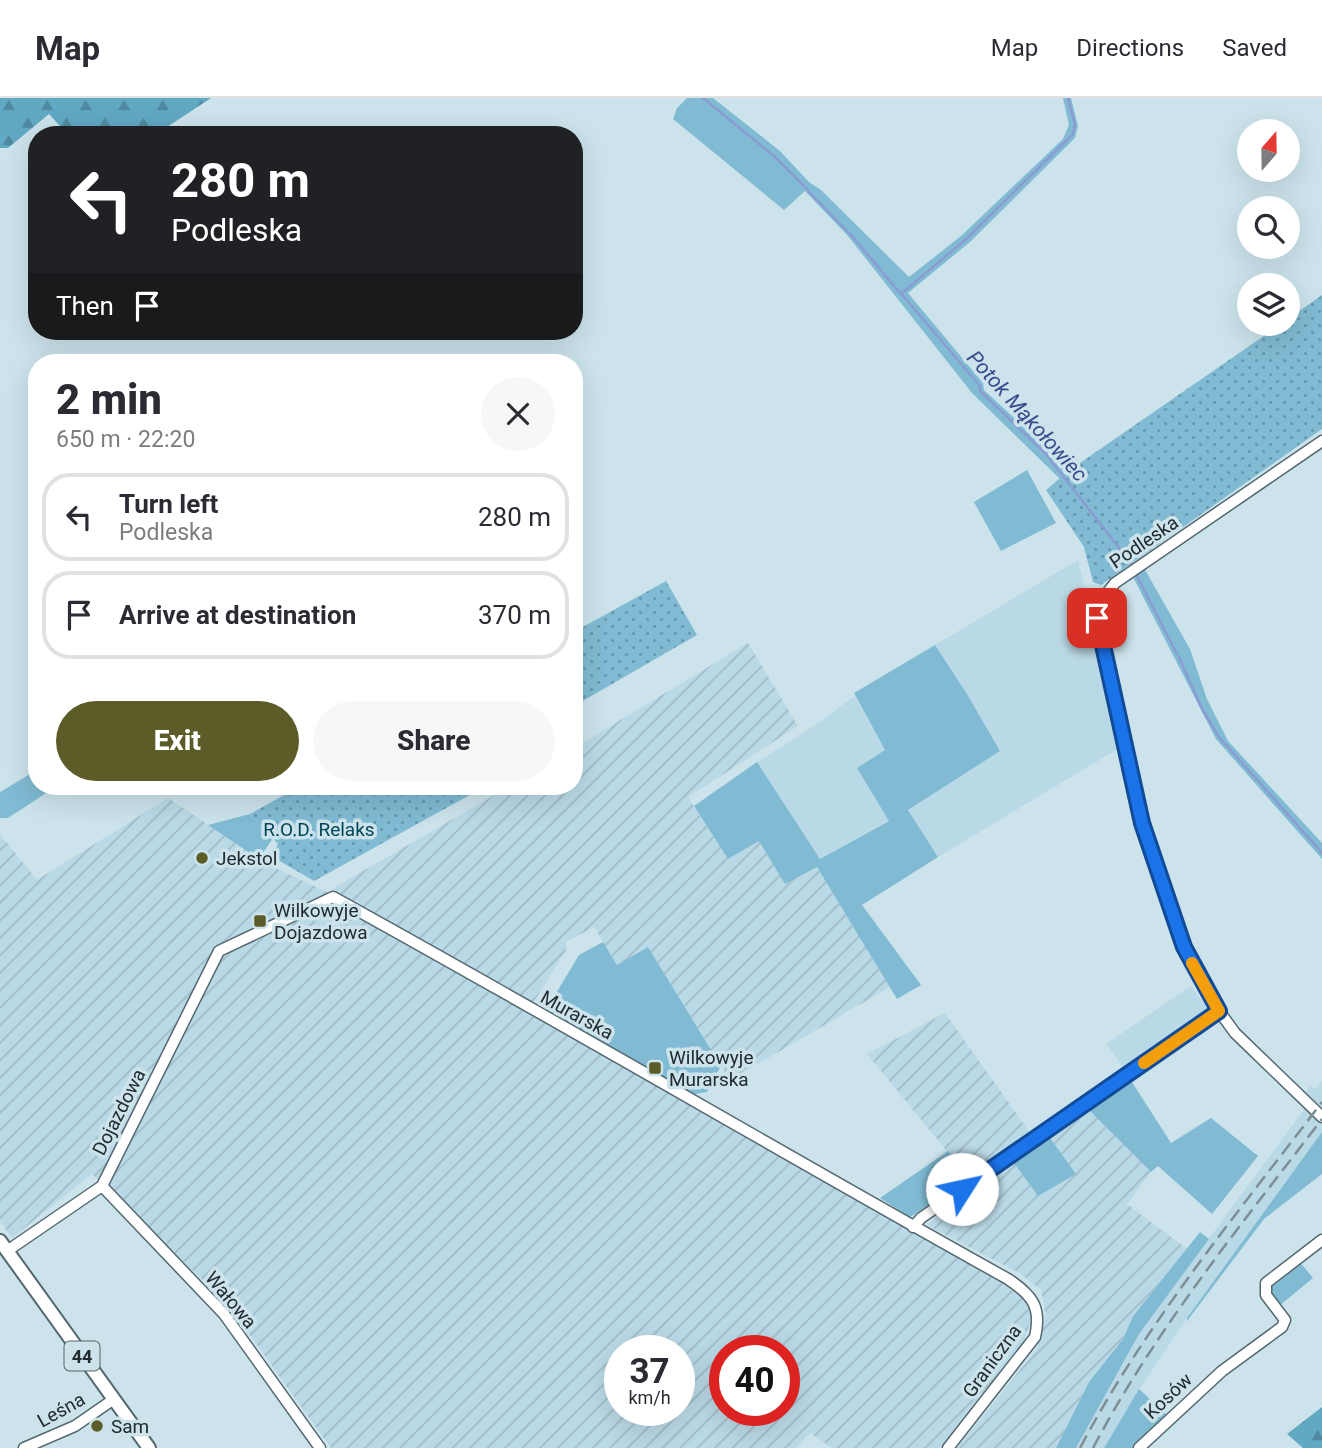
<!DOCTYPE html>
<html lang="en">
<head>
<meta charset="utf-8">
<style>
	:root { --surface:#fff; --page:#f7f7f7; --text:#2b2b33; --muted:#7c7c81; --line:#e1e1e2; --accent:#5c5c29 }
	body { margin:0; font-family:Roboto,sans-serif; background:var(--page); color:var(--text); height:100vh; display:flex; flex-direction:column; font-size:26px; white-space:nowrap }
	* { box-sizing:border-box; margin:0 }
	p { font-size:23px; color:var(--muted) }
	.icon { flex:none; width:38px; height:38px; fill:none; stroke:currentColor; stroke-width:2; stroke-linecap:round; stroke-linejoin:round }
	.map { position:relative; flex:1; overflow:hidden }
	.side { position:absolute; left:28px; top:256px; width:555px; height:441px; display:flex; flex-direction:column; background:var(--surface); border-radius:28px; box-shadow:0 7px 28px #0002 }
	.side>* { flex:none }
	.hud { position:absolute; left:28px; top:28px; width:555px; height:214px; border-radius:28px; box-shadow:0 7px 28px #0002; background:#202124; color:#fff; overflow:hidden }
	.needle { width:46px; rotate:20deg }
	.fabs { position:absolute; left:1237px; top:21px; display:grid; gap:14px }
	.fabs a { display:grid; place-items:center; width:63px; height:63px; border-radius:50%; background:var(--surface); box-shadow:0 7px 28px #0002; font-size:35px }
	.speed { position:absolute; left:604px; top:1237px; display:flex; gap:14px; font-size:35px; font-weight:700; text-align:center }
	.speed>* { display:grid; place-content:center; width:91px; height:91px; border-radius:50%; background:var(--surface); box-shadow:0 7px 28px #0002; line-height:1 }
	.speed small { font-size:18px; font-weight:400 }
	.speed .limit { border:10px solid #d22; background:#fff; color:#111 }
	.pin { position:absolute; display:grid; place-items:center; width:60px; height:60px; color:#fff; margin:-30px; border-radius:14px; box-shadow:0 4px 10px #0006 }
	.me { position:absolute; width:77px; margin:-38px; rotate:55deg; stroke-linejoin:round; filter:drop-shadow(0 0 5px #0008) }
	.turn { display:flex; align-items:center; gap:24px; height:147px; padding:0 28px; font-size:32px }
	.turn .icon { width:91px; height:91px; stroke-width:2.5 }
	.turn b { display:block; font-size:49px; line-height:60px }
	.then { display:flex; align-items:center; height:66px; padding:0 28px; background:#0003; gap:14px; font-size:26px }
	.round { display:grid; place-items:center; flex:none; width:74px; height:74px; border-radius:37px; background:var(--page) }
	.head { display:flex; align-items:center; justify-content:space-between; height:119px; padding:0 28px }
	h1 { font-size:42px; font-weight:800; line-height:52px }
	.primary-button { display:flex; gap:14px; margin-top:auto; padding:14px 28px }
	.primary-button a { flex:1; height:80px; border-radius:42px; background:var(--accent); color:#fff; font-size:28px; font-weight:800; line-height:80px; text-align:center }
	.primary-button a+a { background:var(--page); color:var(--text) }
	ul { padding:0; list-style:none }
	li { display:flex; align-items:center; gap:21px; height:88px; margin:0 14px 10px; padding:0 14px; border:4px solid var(--line); border-radius:28px }
	li div { flex:1 }
	li b { display:block; font-size:26px }
	li em { font-style:normal }
	header { display:flex; align-items:center; gap:42px; box-sizing:border-box; height:98px; padding:0 35px; background:var(--surface); border-bottom:2px solid var(--line) }
	header strong { font-size:33px }
	nav { display:flex; gap:38px; margin-inline-start:auto; font-size:24px }
	.map>svg:first-child { display:block }
</style>
</head>
<body>
<header>
<strong>Map</strong>
<nav><a>Map</a><a>Directions</a><a>Saved</a></nav>
</header>
<div class="map">
<svg width="1322" height="1350" viewBox="0 0 1322 1350">
	<defs>
		<pattern id="industrial-furrows" width="10" height="10" patternUnits="userSpaceOnUse" patternTransform="scale(1.75)"><rect width="10" height="10" fill="#bad9e6"/><path d="M-1 1l2-2M0 10L10 0M9 11l2-2" fill="none" stroke="#a0bac6"/></pattern>
		<pattern id="forest-firs" width="22" height="20" patternUnits="userSpaceOnUse" patternTransform="scale(1.75)"><rect width="22" height="20" fill="#61a8c3"/><path d="M5 1l3.5 6h-7zM16 11l3.5 6h-7z" fill="#50899f"/></pattern>
		<pattern id="garden-dots" width="8" height="8" patternUnits="userSpaceOnUse" patternTransform="scale(1.75)"><rect width="8" height="8" fill="#80bbd3"/><path d="M2 2h.1M6 6h.1" fill="none" stroke="#6898ac" stroke-width="1.8" stroke-linecap="round"/></pattern>
	</defs>
	<rect width="100%" height="100%" fill="#cce3ec"/>
	<g fill="#bad9e6">
		<path d="M 1078,462 L 1091,515 L 1104,590 L 1121,649 L 938,759 L 908,712 L 1000,653 L 967,596 L 935,547 Z"/>
		<path d="M 855,598 L 885,652 L 857,670 L 889,722 L 820,761 L 757,664 L 805,634 Z"/>
		<path d="M 1191,888 L 1208,911 L 1123,969 L 1106,946 Z"/>
		<path d="M 1322,983 L 1322,1034 L 1187,1220 L 1133,1301 L 1104,1350 L 1076,1350 L 1139,1236 L 1305,1010 L 1311,1002 L 1305,996 L 1310,988 L 1315,991 Z"/>
	</g>
	<g fill="url(#industrial-furrows)" fill-rule="evenodd">
		<path d="M 748,545 L 798,628 L 688,699 L 728,761 L 759,743 L 817,769 L 890,889 L 730,982 L 648,849 L 617,867 L 594,829 L 566,844 L 566,852 L 533,905 L 332,791 L 510,688 L 574,688 L 574,650 Z"/>
		<path d="M 168,700 L 265,765 L 333,797 L 1009,1186 L 1029,1204 L 1031,1223 L 1023,1245 L 940,1350 L 832,1350 L 810,1335 L 796,1350 L 331,1350 L 227,1205 L 92,1076 L 12,1140 L 0,1123 L 0,736 L 37,782 ZM 620,1253 L 679,1253 L 679,1312 L 620,1312 ZM 724,1253 L 784,1253 L 784,1312 L 724,1312 Z"/>
		<path d="M 945,915 L 1031,1036 L 970,1081 L 867,956 Z"/>
		<path d="M 1085,1008 L 1151,1074 L 1127,1106 L 1187,1151 L 1133,1217 L 1123,1241 L 1089,1284 L 1056,1350 L 957,1350 L 1037,1251 L 1046,1217 L 1041,1192 L 1021,1176 L 927,1127 L 1012,1061 L 1076,1076 L 1048,1037 Z"/>
	</g>
	<g fill="#80bbd3">
		<path d="M 687,0 L 713,0 L 780,53 L 809,84 L 821,92 L 909,179 L 961,138 L 1063,41 L 1069,27 L 1063,0 L 1071,0 L 1078,28 L 1075,40 L 970,144 L 908,195 L 983,285 L 984,292 L 1050,353 L 1067,374 L 1060,381 L 972,295 L 848,138 L 805,93 L 784,112 L 673,21 L 677,10 Z"/>
		<path d="M 1027,372 L 1056,425 L 1001,453 L 974,404 Z"/>
		<path d="M 1144,470 L 1190,551 L 1207,601 L 1228,643 L 1322,745 L 1322,761 L 1216,641 L 1132,477 Z"/>
		<path d="M 935,547 L 967,596 L 1000,653 L 908,712 L 938,759 L 862,807 L 921,887 L 897,901 L 817,769 L 785,786 L 759,743 L 728,761 L 694,708 L 757,664 L 820,761 L 889,723 L 857,670 L 885,652 L 854,595 Z"/>
		<path d="M 37,672 L 37,688 L 57,688 L 8,720 L 0,720 L 0,694 Z"/>
		<path d="M 250,716 L 273,740 L 259,761 L 208,727 Z"/>
		<path d="M 603,844 L 617,867 L 648,849 L 721,968 L 707,994 L 695,996 L 546,912 L 579,857 Z"/>
		<path d="M 1130,981 L 1171,1045 L 1211,1020 L 1258,1058 L 1212,1116 L 1158,1068 L 1151,1074 L 1085,1008 Z"/>
		<path d="M 1322,1034 L 1322,1076 L 1264,1121 L 1187,1223 L 1187,1220 Z"/>
		<path d="M 1048,1037 L 1076,1076 L 1038,1098 L 1012,1062 Z"/>
		<path d="M 948,1053 L 970,1081 L 910,1119 L 880,1100 Z"/>
		<path d="M 1200,1134 L 1209,1141 L 1139,1236 L 1076,1350 L 1056,1350 L 1089,1284 L 1123,1241 L 1133,1218 Z"/>
		<path d="M 1299,1163 L 1313,1180 L 1279,1208 L 1268,1196 L 1267,1187 Z"/>
		<path d="M 1139,1291 L 1168,1318 L 1135,1350 L 1104,1350 Z"/>
	</g>
	<g fill="url(#forest-firs)">
		<path d="M 0,0 L 211,0 L 155,37 L 68,37 L 49,16 L 8,50 L 0,50 Z"/>
		<path d="M 1322,1309 L 1322,1350 L 1303,1350 L 1287,1336 Z"/>
	</g>
	<g fill="url(#garden-dots)">
		<path d="M 1322,197 L 1322,331 L 1101,487 L 1093,484 L 1084,449 L 1046,392 L 1067,374 L 1281,226 L 1288,226 L 1288,221 Z"/>
		<path d="M 666,483 L 697,537 L 574,608 L 574,534 Z"/>
		<path d="M 300,688 L 486,688 L 314,783 L 271,758 L 278,746 L 250,716 Z"/>
	</g>
	<g fill="none" stroke-linecap="round" stroke-linejoin="round">
		<g stroke="#8b9cd2" stroke-width="2.5">
			<path d="M 703,0 L 774,58 L 808,92"/>
			<path d="M 809,94 L 853,139 L 898,193"/>
			<path d="M 899,193 L 980,288 L 980,293 L 1045,355 L 1131,465"/>
			<path d="M 901,196 L 965,142 L 1073,36 L 1075,27 L 1068,0"/>
			<path d="M 1135,474 L 1177,556"/>
			<path d="M 1179,559 L 1202,611 L 1219,639 L 1322,755"/>
		</g>
		<g stroke="#546870" stroke-width="13">
			<g id="minor">
				<path d="M 1322,343 L 1115,485 L 1099,505 L 1097,520 L 1142,725 L 1184,849 L 1219,913 L 1235,935 L 1322,1019"/>
				<path d="M 102,1088 L 224,1216 L 320,1350"/>
				<path d="M 913,1129 L 921,1120 L 1219,913"/>
				<path d="M 7,1153 L 102,1088 L 219,853 L 333,799 C 560,924 782,1055 1008,1181 C 1032,1197 1042,1209 1035,1239 L 948,1350"/>
				<path d="M 24,1350 L 75,1328 L 114,1301"/>
				<path d="M 1139,1350 L 1222,1273 L 1282,1229 L 1285,1222 L 1266,1197 L 1266,1185 L 1322,1142"/>
			</g>
		</g>
		<g stroke="#546870" stroke-width="16">
			<path id="major" d="M 0,1143 L 149,1350"/>
		</g>
		<use href="#minor" stroke="#fff" stroke-width="10"/>
		<use href="#major" stroke="#fff" stroke-width="12"/>
		<g stroke="#7d8e94" stroke-width="2.5" stroke-dasharray="14 7" stroke-linecap="butt">
			<path d="M 1080,1350 C 1146,1225 1237,1116 1322,1004"/>
			<path d="M 1093,1350 C 1155,1232 1241,1127 1322,1021"/>
		</g>
	</g>
	<g fill="none" stroke-linecap="round" stroke-linejoin="round">
		<g stroke="#114b97" stroke-width="18">
			<path id="route" d="M 962,1091 L 1219,913 L 1184,849 L 1142,725 L 1097,520"/>
		</g>
		<use href="#route" stroke="#1a73e8" stroke-width="12"/>
		<path stroke="#f59e0b" stroke-width="12" d="M 1144,965 L 1219,913 L 1192,865"/>
	</g>
	<g fill="#5c5c29" stroke="#cce3ec" stroke-width="2.5">
		<circle cx="202" cy="760" r="7"/>
		<rect x="253" y="816" width="14" height="14" rx="3.5"/>
		<rect x="648" y="963" width="14" height="14" rx="3.5"/>
		<circle cx="97" cy="1328" r="7"/>
	</g>
	<g text-anchor="middle" dominant-baseline="central" stroke-width="7" stroke-linejoin="round" paint-order="stroke">
		<rect fill="#cce3ec" stroke="#556267" stroke-width="2" x="64.5" y="1243.5" width="35" height="29" rx="5"/>
		<g font-size="18" font-weight="bold" fill="#222b2e">
			<text x="82" y="1258">44</text>
		</g>
		<g font-size="19" fill="#222b2e" stroke="#cce3ec">
			<text transform="translate(1144 444) rotate(-34)">Podleska</text>
			<text transform="translate(577 917) rotate(29)">Murarska</text>
			<text transform="translate(119 1014) rotate(-63)">Dojazdowa</text>
			<text transform="translate(231 1202) rotate(50)">Wałowa</text>
			<text transform="translate(992 1263) rotate(-54)">Graniczna</text>
			<text transform="translate(1168 1298) rotate(-43)">Kosów</text>
			<text transform="translate(61 1312) rotate(-29)">Leśna</text>
		</g>
		<g font-size="19" fill="#034558" stroke="#cce3ec">
			<text x="319" y="731">R.O.D. Relaks</text>
		</g>
		<g font-size="19" fill="#222b2e" stroke="#cce3ec" text-anchor="start">
			<text x="216" y="760">Jekstol</text>
			<text x="274" y="812">Wilkowyje<tspan x="274" dy="22">Dojazdowa</tspan></text>
			<text x="669" y="959">Wilkowyje<tspan x="669" dy="22">Murarska</tspan></text>
			<text x="111" y="1328">Sam</text>
		</g>
		<g font-size="21" font-style="italic" fill="#3a4a8d" stroke="#cce3ec">
			<text transform="translate(1027 318) rotate(48)">Potok Mąkołowiec</text>
		</g>
	</g>
</svg>
<div class="fabs">
<a><svg class="needle" viewBox="-14 -14 28 28"><path d="M0-13l5 13h-10z" fill="#e53935"/><path d="M0 13l5-13h-10z" fill="#7c7c81"/></svg></a>
<a><svg class="icon" aria-label="search" viewBox="0 0 24 24"><circle cx="10" cy="10" r="6"/><path d="M15 15l6 6"/></svg></a>
<a><svg class="icon" aria-label="layers" viewBox="0 0 24 24"><path d="M12 4l9 5-9 5-9-5zM3 14l9 5 9-5"/></svg></a>
</div>
<div class="speed"><div>37<small>km/h</small></div><div class="limit">40</div></div>
<div class="pin" style="left:1097px;top:520px;background:#d93025"><svg class="icon" aria-label="arrive" viewBox="0 0 24 24"><path d="M6 21V4h12l-3 4 3 4H6"/></svg></div>
<svg class="me" style="left:962px;top:1091px" viewBox="-20 -20 40 40"><circle r="19" fill="#fff"/><path d="M0-13L10 11 0 6-10 11z" fill="#1a73e8"/></svg>
<div class="hud">
<div class="turn"><svg class="icon" aria-label="left" viewBox="0 0 24 24"><path d="M17 20v-9H6M10 6l-5 5 5 5"/></svg><div><b>280 m</b>Podleska</div></div>
<div class="then">Then<svg class="icon" aria-label="arrive" viewBox="0 0 24 24"><path d="M6 21V4h12l-3 4 3 4H6"/></svg></div>
</div>
<section class="side">
<div class="head"><div><h1>2 min</h1><p>650 m · 22:20</p></div><a class="round"><svg class="icon" aria-label="close" viewBox="0 0 24 24"><path d="M6 6l12 12M18 6L6 18"/></svg></a></div>
<ul>
<li><svg class="icon" aria-label="left" viewBox="0 0 24 24"><path d="M17 20v-9H6M10 6l-5 5 5 5"/></svg><div><b>Turn left</b><p>Podleska</p></div><em>280 m</em></li>
<li><svg class="icon" aria-label="arrive" viewBox="0 0 24 24"><path d="M6 21V4h12l-3 4 3 4H6"/></svg><div><b>Arrive at destination</b></div><em>370 m</em></li>
</ul>
<div class="primary-button"><a>Exit</a><a>Share</a></div>
</section>
</div>
</body>
</html>
